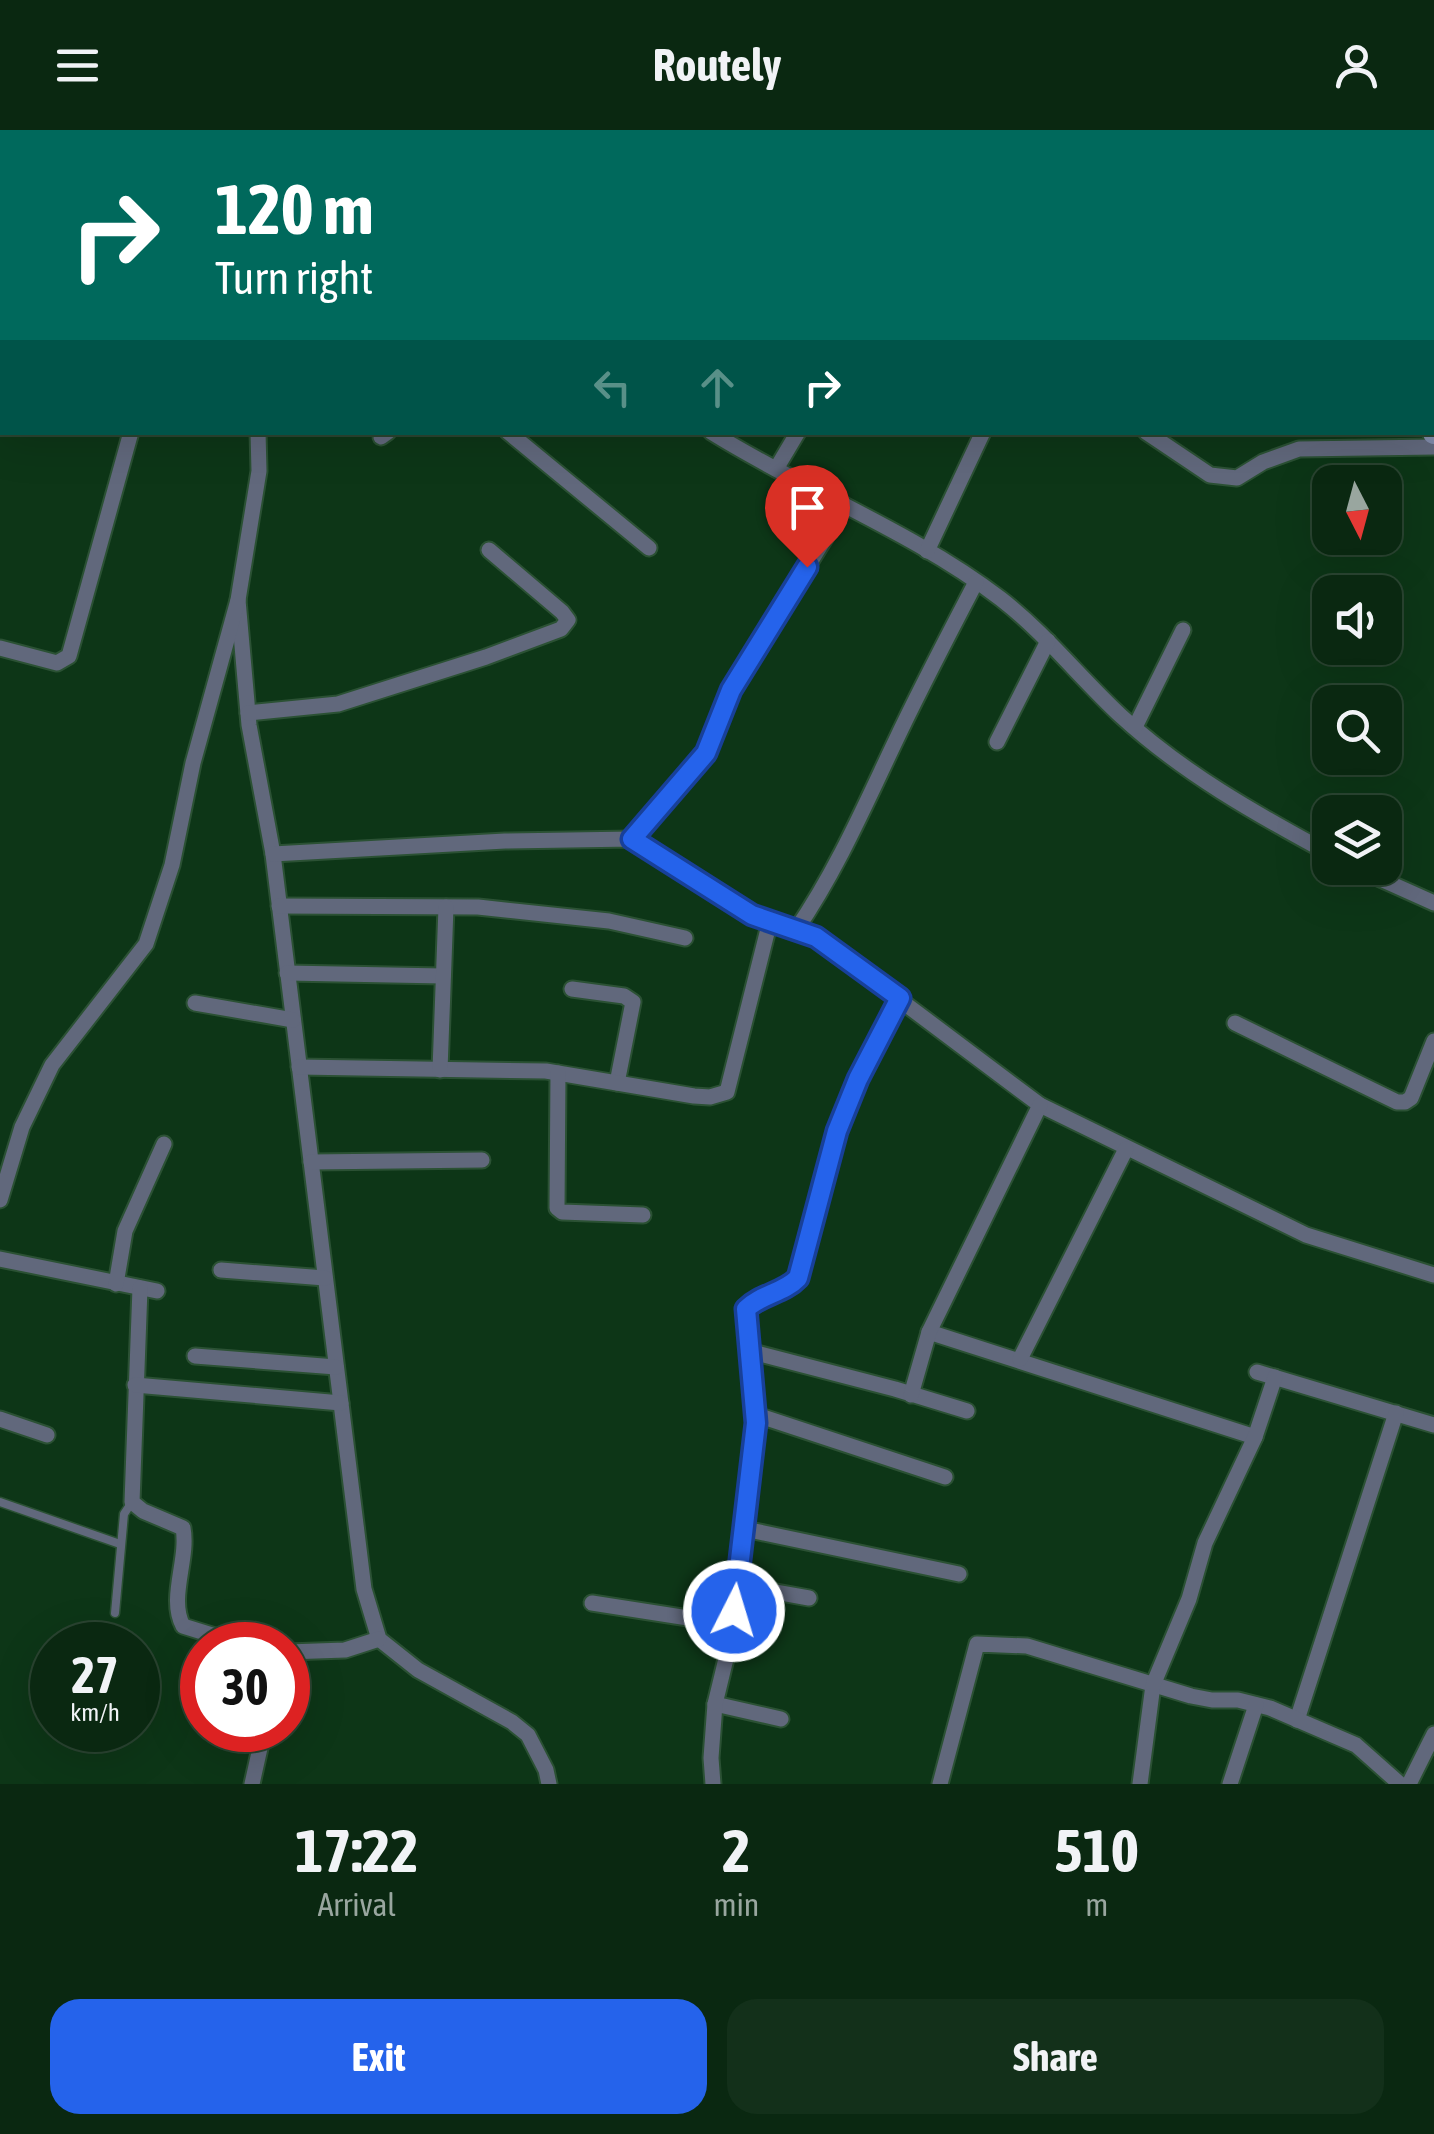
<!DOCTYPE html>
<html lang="en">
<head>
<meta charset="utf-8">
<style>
	:root { --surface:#0a2811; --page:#13301a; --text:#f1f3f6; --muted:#99a69f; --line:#2a4431; --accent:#2563eb }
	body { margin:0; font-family:"Asap Condensed",sans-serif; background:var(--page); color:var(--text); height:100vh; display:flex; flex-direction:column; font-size:38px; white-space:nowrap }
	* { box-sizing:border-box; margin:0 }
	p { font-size:32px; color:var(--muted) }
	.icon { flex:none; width:55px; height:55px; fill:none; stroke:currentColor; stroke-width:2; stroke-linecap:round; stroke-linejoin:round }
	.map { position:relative; height:1654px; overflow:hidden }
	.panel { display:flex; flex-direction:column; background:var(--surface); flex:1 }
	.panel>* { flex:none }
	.guide { position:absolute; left:0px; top:0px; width:1435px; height:305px; box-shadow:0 10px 40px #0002,0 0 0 2px var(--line); background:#00695c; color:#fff; overflow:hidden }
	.needle { width:65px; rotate:174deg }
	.tools { position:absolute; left:1312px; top:335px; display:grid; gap:20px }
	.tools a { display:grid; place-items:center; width:90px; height:90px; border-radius:20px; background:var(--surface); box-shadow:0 10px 40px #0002,0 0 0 2px var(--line); font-size:50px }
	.speed { position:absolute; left:30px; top:1492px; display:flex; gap:20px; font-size:50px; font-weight:700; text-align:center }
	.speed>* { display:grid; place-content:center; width:130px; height:130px; border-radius:50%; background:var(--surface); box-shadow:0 10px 40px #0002,0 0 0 2px var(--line); line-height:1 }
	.speed small { font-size:25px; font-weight:400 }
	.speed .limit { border:15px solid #d22; background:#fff; color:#111 }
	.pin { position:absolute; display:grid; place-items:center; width:85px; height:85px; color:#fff; margin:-102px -42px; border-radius:50% 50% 50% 0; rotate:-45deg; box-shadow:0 0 10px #0007 }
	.pin .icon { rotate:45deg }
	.me { position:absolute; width:110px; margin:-55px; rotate:5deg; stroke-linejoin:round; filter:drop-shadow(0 0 8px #0008) }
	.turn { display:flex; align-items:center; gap:35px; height:210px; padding:0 50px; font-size:45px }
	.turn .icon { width:130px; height:130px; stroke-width:2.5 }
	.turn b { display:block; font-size:70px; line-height:85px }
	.lanes { display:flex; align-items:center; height:95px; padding:0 50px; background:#0003; justify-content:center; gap:50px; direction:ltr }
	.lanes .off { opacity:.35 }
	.eta { display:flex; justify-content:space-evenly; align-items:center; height:170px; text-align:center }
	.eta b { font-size:60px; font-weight:700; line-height:70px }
	.action { display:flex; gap:20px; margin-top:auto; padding:20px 50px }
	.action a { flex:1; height:115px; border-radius:30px; background:var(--accent); color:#fff; font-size:40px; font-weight:700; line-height:115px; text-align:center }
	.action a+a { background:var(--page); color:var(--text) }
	header { display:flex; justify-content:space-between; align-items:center; height:130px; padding:0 50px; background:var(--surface); font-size:45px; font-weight:700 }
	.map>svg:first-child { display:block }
</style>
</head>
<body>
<header><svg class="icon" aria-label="menu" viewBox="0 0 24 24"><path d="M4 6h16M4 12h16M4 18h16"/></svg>Routely<svg class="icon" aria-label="person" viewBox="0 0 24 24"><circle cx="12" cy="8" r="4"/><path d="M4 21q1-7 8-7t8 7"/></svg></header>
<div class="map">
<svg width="1434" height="1654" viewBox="0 0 1434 1654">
	<rect width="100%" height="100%" fill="#0d3617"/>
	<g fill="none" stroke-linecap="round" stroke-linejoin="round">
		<g stroke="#2b5134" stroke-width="11">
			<g id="service">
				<path d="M 0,1372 L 120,1414"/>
				<path d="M 115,1483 L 124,1384 L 132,1372"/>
			</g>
		</g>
		<g stroke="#2b5134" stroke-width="19">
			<g id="minor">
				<path d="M 67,0 L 69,2"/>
				<path d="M 232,0 L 232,2"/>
				<path d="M 644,2 L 645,0"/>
				<path d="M 807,2 L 807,0"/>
				<path d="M 1114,2 L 1115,0"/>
				<path d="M 0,77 L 2,65"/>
				<path d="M 508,302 L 649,418"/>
				<path d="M 711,302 C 805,361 912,401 1001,469 C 1046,504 1080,548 1121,586 C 1183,643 1256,684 1330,724"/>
				<path d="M 1146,302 L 1210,345 L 1237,348 L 1263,332 L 1299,319 L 1434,317"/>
				<path d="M 381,307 L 388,302"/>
				<path d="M 776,339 L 798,302"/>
				<path d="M 927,421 L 983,302"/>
				<path d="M 238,470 L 249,595 L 273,724 L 364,1459 L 379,1509 L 418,1540 L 512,1592 L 528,1605 L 546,1640 L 549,1654"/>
				<path d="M 0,518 L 57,533 L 69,526 L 131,302"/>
				<path d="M 248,583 L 338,574 L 486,527 L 561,499 L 568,490 L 562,482 L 489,420"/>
				<path d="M 1135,597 L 1183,500"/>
				<path d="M 997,612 L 1048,511"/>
				<path d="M 632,709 L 706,623 L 731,560 L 845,376"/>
				<path d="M 273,724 L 505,711 L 632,709 L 753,785 L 816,807 L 1040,975 L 1306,1105 L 1434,1145"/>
				<path d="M 1356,738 L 1434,773"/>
				<path d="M 279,776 L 478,777 L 609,791 L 685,808"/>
				<path d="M 796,800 C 837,740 865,675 896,610 C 921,557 949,504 976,452"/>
				<path d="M 287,843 L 443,846"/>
				<path d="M 572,859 L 624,866 L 633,872 L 617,953"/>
				<path d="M 195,873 L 293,890"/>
				<path d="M 1235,893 L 1397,972 L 1405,972 L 1411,968 L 1434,911"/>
				<path d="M 299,937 L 546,941 L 694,966 L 710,967 L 727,962 L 770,791"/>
				<path d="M 440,940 L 446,777"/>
				<path d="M 558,943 L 557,1078 L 562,1082 L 643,1085"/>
				<path d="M 311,1032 L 482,1030"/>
				<path d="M 0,1070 L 22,997 L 52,935 L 146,814 L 172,735 L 193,633 L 238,470 L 259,341 L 258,302"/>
				<path d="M 0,1129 L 157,1161"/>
				<path d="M 221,1140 L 325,1148"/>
				<path d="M 116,1154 L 125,1101 L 164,1014"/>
				<path d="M 140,1158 L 132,1372 L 143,1381 L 183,1398 C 189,1429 168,1468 183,1496 L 244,1515"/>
				<path d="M 929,1202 L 1255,1307"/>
				<path d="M 749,1221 L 895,1259 L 967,1281"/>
				<path d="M 195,1226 L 336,1237"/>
				<path d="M 1020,1229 L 1126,1019"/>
				<path d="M 1257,1242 L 1434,1295"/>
				<path d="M 135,1255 L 341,1273"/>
				<path d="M 911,1265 L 929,1202 L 1040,975"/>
				<path d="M 754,1284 L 945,1347"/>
				<path d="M 0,1289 L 47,1305"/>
				<path d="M 745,1399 L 959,1444"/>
				<path d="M 737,1455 L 809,1468"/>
				<path d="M 592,1473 L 733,1495"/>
				<path d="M 288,1522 L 345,1520 L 379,1509"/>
				<path d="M 288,1546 L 297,1523"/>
				<path d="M 715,1574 L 781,1589"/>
				<path d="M 1297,1590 L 1396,1283"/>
				<path d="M 252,1654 L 264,1600"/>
				<path d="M 713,1654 L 711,1628 L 715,1574 L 732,1504 L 755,1293 L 747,1179 C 761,1164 784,1163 798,1148 L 837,1001 L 858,949 L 900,868"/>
				<path d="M 940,1654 L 977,1514 L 1027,1516 L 1191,1566 L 1212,1570 L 1238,1570 L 1270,1578 L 1356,1615 L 1400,1654"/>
				<path d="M 1140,1654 L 1153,1555 L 1189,1469 L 1205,1413 L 1255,1307 L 1275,1247"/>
				<path d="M 1230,1654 L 1256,1575"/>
				<path d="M 1409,1654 L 1434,1604"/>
			</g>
		</g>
		<g stroke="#2b5134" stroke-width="26">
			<g id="secondary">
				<path d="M 1365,0 L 1366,2"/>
				<path d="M 1432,297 L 1434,303"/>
			</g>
		</g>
		<use href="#service" stroke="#61687c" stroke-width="8"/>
		<use href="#minor" stroke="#61687c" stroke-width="15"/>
		<use href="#secondary" stroke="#7e89a8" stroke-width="22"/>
	</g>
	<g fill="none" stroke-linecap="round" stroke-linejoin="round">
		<g stroke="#184099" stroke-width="25">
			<path id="route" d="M 734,1481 L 756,1293 L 746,1179 C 761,1164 784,1163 798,1148 L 837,1001 L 858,949 L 900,868 L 816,807 L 752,785 L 632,709 L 706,623 L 731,560 L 807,437"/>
		</g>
		<use href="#route" stroke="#2563eb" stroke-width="18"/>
	</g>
</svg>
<div class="tools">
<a><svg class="needle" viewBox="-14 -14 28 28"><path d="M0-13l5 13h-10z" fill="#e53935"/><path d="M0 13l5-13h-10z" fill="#99a69f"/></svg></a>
<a><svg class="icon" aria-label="sound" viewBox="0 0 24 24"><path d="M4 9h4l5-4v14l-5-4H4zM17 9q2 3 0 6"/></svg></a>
<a><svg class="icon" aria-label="search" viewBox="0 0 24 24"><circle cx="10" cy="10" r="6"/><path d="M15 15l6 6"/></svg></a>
<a><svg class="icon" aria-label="layers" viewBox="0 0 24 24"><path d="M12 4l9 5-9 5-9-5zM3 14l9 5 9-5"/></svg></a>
</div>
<div class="speed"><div>27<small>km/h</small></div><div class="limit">30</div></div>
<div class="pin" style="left:807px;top:437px;background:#d93025"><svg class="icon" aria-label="arrive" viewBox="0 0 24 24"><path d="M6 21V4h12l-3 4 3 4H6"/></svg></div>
<svg class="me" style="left:734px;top:1481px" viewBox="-20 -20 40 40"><circle r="17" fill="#2563eb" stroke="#fff" stroke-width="3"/><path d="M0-11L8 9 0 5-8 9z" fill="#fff"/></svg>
<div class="guide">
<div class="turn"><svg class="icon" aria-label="right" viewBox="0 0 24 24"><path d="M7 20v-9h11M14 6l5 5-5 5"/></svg><div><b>120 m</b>Turn right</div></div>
<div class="lanes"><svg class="icon off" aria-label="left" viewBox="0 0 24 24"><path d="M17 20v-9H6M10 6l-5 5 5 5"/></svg><svg class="icon off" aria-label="ahead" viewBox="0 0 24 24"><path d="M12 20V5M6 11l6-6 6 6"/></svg><svg class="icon" aria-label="right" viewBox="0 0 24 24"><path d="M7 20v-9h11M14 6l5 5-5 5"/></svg></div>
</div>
</div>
<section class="panel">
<div class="eta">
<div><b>17:22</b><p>Arrival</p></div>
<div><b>2</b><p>min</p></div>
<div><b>510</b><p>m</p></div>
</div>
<div class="action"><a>Exit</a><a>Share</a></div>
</section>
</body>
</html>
